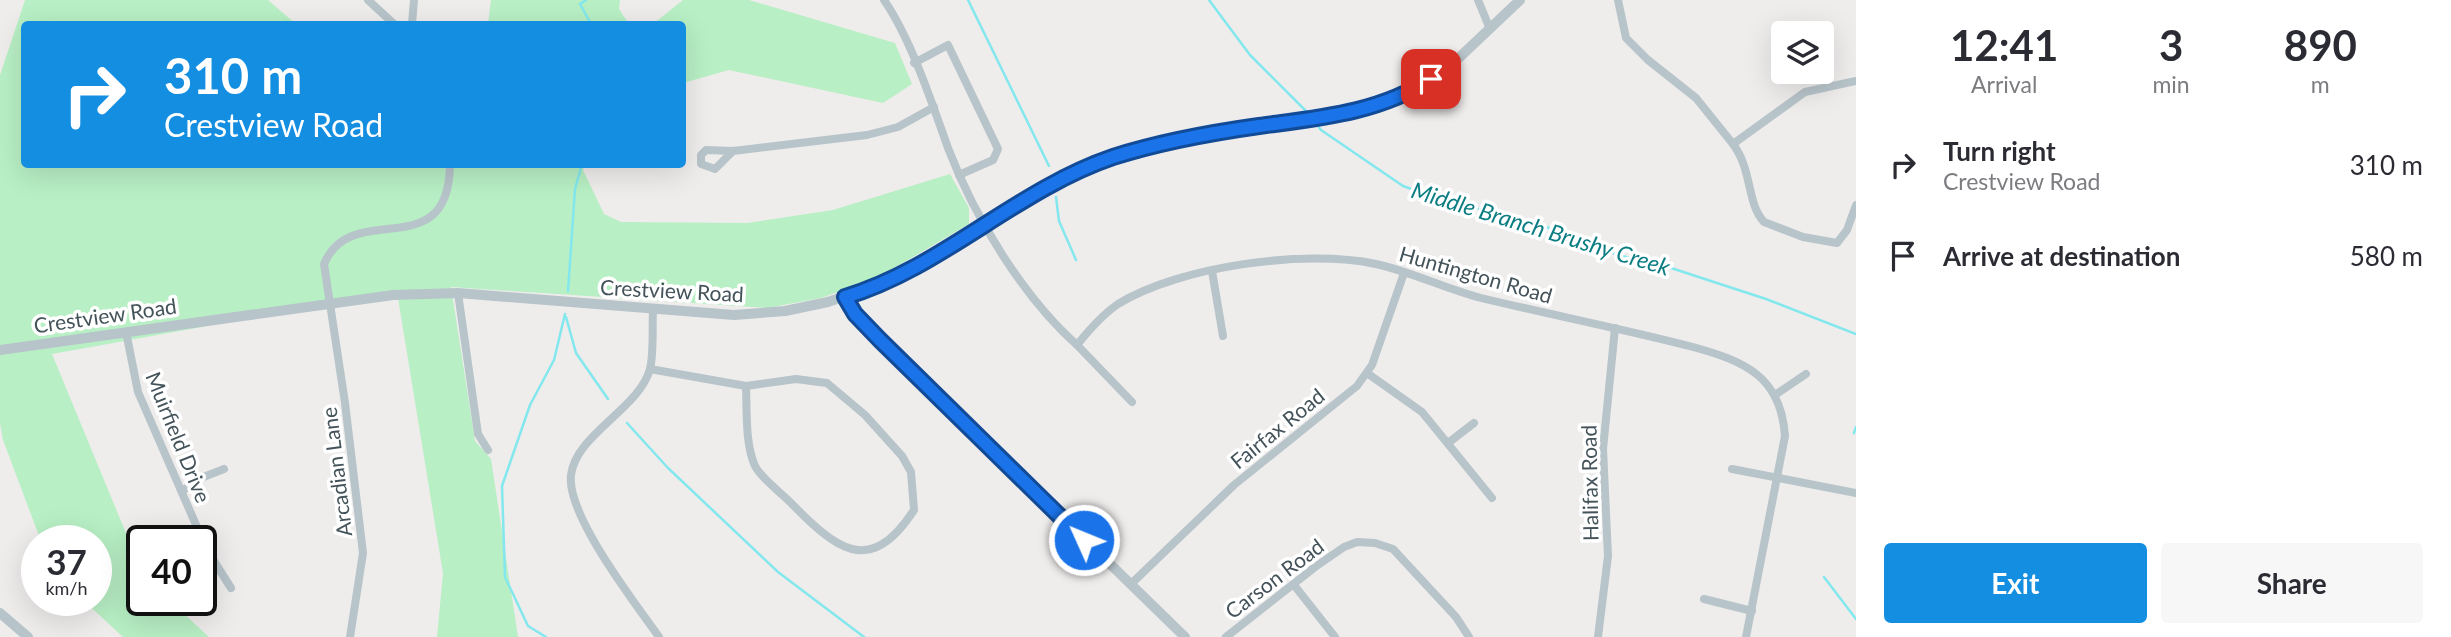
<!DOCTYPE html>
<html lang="en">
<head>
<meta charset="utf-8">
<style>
	:root { --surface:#fff; --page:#f7f7f7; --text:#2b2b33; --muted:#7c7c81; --accent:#148ee1 }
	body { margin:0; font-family:Lato,sans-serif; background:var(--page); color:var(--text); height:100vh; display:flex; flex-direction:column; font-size:26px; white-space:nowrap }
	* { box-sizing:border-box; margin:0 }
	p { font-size:23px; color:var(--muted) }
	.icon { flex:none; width:38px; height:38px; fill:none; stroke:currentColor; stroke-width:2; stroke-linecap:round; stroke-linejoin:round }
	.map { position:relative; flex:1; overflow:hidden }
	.panel { display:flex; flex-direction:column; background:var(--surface); width:595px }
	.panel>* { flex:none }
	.banner { position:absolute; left:21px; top:21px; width:665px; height:147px; border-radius:7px; box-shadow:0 7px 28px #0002; background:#148ee1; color:#fff; overflow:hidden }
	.tools { position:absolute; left:1771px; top:21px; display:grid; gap:14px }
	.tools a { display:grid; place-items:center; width:63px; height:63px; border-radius:7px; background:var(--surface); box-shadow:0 7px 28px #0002; font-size:35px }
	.speed { position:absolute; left:21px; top:525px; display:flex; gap:14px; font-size:35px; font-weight:700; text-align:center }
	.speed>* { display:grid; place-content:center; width:91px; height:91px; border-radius:50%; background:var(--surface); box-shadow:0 7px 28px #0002; line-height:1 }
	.speed small { font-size:18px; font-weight:400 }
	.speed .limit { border:4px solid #111; border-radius:10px; background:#fff; color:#111 }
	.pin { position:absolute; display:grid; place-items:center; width:60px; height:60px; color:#fff; margin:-30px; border-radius:14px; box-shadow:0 4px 10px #0006 }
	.me { position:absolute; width:77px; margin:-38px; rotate:314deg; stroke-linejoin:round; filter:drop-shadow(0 0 5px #0008) }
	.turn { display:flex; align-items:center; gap:24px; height:147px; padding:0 28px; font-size:32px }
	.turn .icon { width:91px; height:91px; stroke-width:2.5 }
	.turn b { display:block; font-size:49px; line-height:60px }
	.eta { display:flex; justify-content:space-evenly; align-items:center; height:119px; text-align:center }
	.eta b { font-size:42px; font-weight:700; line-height:49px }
	.cta { display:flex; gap:14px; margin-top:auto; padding:14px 28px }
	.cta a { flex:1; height:80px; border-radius:7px; background:var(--accent); color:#fff; font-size:28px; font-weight:700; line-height:80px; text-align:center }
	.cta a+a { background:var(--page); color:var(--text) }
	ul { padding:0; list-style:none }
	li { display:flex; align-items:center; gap:21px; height:91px; padding:0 28px }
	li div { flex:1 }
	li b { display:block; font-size:26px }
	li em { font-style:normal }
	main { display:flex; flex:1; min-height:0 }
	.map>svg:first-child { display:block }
</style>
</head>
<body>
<main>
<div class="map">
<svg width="1856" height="637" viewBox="0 0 1856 637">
	<rect width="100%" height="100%" fill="#efecec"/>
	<g fill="#b8efc4">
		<path d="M 25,0 L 268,0 L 296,24 L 24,24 L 24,164 L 585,165 L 583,170 L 604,214 L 621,222 L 748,223 L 833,210 L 950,174 L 969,208 L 969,224 L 879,277 L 821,298 L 767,308 L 451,287 L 475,441 L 491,459 L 518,637 L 437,637 L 443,573 L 398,298 L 252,318 L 52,354 L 142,572 L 142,600 L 169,600 L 209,637 L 123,637 L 83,600 L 96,600 L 96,541 L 41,541 L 3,440 L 0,423 L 0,75 Z"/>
		<path d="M 491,0 L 620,0 L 619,9 L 629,24 L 488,24 Z"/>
		<path d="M 683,0 L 749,0 L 895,43 L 912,84 L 883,103 L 729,70 L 683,83 L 682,24 L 653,24 Z"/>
	</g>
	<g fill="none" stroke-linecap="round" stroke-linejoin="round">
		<g stroke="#83e8ed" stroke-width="2.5">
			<path d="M 586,0 L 580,4 L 591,24"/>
			<path d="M 968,0 L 1049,166"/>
			<path d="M 1209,0 L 1250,55 L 1310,115"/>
			<path d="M 1314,121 L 1321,130 L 1403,186 L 1433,197 L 1544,226 L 1618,255 L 1668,267 L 1766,299 L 1856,334"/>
			<path d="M 1056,197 L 1059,221 L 1076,260"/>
			<path d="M 568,291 L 575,189 L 582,164"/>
			<path d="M 566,317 L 576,353 L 608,399"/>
			<path d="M 627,423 L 668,468 L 778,572 L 864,637"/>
			<path d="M 1854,433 L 1856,427"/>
			<path d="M 1824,577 L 1856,619"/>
			<path d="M 546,637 L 528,626 L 505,577 L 502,486 L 530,405 L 554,360 L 565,314"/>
		</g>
		<g stroke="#b7c4ca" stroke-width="8">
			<path d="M 368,0 L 394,24"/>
			<path d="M 884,0 C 911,39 932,103 948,148 C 974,216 1022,296 1077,345 C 1089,330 1102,315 1118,304 C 1180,266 1305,249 1376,264 C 1412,272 1446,289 1481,298 C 1552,315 1623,329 1693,347 C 1744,361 1781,376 1785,436 L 1746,637"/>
			<path d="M 1478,0 L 1490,29"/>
			<path d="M 1618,0 L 1626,38 L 1648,60 L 1696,98 L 1733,144"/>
			<path d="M 412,24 L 414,0"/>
			<path d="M 914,63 L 948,45 L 998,149 L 993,160 L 959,175"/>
			<path d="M 1856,81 L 1805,92 L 1733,144 C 1753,171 1746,202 1764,222 L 1803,237 L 1837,243 L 1847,230 L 1856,205"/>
			<path d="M 733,151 L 715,169 L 701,164 L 701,155 L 706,150 L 733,151 L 867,135 L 898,127 L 934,107"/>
			<path d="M 1212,271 L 1223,336"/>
			<path d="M 458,293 L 478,434 L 488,450"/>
			<path d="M 653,311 C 652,329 654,352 650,369 C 639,409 576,434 571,475 C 566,515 636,604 659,637"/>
			<path d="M 126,332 L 138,392 L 207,550 L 231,588"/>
			<path d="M 1077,345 L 1132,402"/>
			<path d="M 650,369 L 746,386 L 796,379 L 827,383 L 865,415 L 902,456 L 911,472 L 914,510 C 869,579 835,548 789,501 C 779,491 761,478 755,466 C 745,444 747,410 746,386"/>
			<path d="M 1367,373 L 1422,412 L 1492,498"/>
			<path d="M 1775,395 L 1806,374"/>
			<path d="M 1448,443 L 1474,423"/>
			<path d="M 1732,469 L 1856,493"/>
			<path d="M 182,491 L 201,478 L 224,469"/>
			<path d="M 1131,584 L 1234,485 L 1357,386 L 1372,365 L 1404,273"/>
			<path d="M 1294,585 L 1335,637"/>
			<path d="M 1704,599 L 1752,611"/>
			<path d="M 350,637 L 363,553 L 345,403 L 324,264 C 352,197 449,268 450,164"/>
			<path d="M 1226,637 L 1315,567 L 1344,547 L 1357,542 L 1375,543 L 1393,549 L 1456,617 L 1469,637"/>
			<path d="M 1598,637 L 1608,556 L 1603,449 L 1615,328"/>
		</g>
		<g stroke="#b7c4ca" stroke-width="10">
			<path d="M 845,297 L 855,314 L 880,340 L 1185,637"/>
			<path d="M 0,350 L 393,295 L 458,293 L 734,315 L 785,311 L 828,302 L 886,282 L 1030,196 L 1113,157 L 1178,140 L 1345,114 L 1394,100 L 1445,71 L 1520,0"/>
			<path d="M 0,613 L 28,637"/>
		</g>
	</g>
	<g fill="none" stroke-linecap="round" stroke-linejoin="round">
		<g stroke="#114b97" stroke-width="18">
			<path id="route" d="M 1084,540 L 880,340 L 855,314 L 845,297 C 942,268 1016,190 1113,157 C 1160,142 1209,133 1259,126 C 1318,118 1379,113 1431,79"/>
		</g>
		<use href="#route" stroke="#1a73e8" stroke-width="12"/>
	</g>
	<g text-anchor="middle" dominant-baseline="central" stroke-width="7" stroke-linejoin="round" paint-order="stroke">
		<g font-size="21" fill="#44535a" stroke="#fff">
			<text transform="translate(1476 274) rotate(16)">Huntington Road</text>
			<text transform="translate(672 290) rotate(3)">Crestview Road</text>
			<text transform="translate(105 315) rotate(-8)">Crestview Road</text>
			<text transform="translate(1277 428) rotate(-39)">Fairfax Road</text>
			<text transform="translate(179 437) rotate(68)">Muirfield Drive</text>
			<text transform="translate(336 472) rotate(-97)">Arcadian Lane</text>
			<text transform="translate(1589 483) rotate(-91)">Halifax Road</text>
			<text transform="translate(1274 578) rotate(-37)">Carson Road</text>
		</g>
		<g font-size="23" font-style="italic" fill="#0a7d82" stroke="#fff">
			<text transform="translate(1541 228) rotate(17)">Middle Branch Brushy Creek</text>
		</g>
	</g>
</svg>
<div class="tools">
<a><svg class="icon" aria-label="layers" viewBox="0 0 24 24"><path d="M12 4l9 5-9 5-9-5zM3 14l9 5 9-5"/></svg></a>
</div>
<div class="speed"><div>37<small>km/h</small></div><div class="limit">40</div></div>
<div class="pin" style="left:1431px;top:79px;background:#d93025"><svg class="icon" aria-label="arrive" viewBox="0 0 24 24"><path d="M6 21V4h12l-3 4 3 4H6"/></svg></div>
<svg class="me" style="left:1084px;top:540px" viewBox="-20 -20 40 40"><circle r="17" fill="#1a73e8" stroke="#fff" stroke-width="3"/><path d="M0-11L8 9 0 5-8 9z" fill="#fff"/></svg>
<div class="banner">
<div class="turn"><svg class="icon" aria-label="right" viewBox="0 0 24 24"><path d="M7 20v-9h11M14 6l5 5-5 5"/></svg><div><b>310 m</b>Crestview Road</div></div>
</div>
</div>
<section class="panel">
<div class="eta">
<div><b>12:41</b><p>Arrival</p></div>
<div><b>3</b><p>min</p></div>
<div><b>890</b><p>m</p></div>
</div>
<ul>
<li><svg class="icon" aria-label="right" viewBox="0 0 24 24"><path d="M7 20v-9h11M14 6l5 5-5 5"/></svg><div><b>Turn right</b><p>Crestview Road</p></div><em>310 m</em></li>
<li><svg class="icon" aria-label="arrive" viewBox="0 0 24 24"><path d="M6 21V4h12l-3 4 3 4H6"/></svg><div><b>Arrive at destination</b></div><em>580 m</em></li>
</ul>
<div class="cta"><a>Exit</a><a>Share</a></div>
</section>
</main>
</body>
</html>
